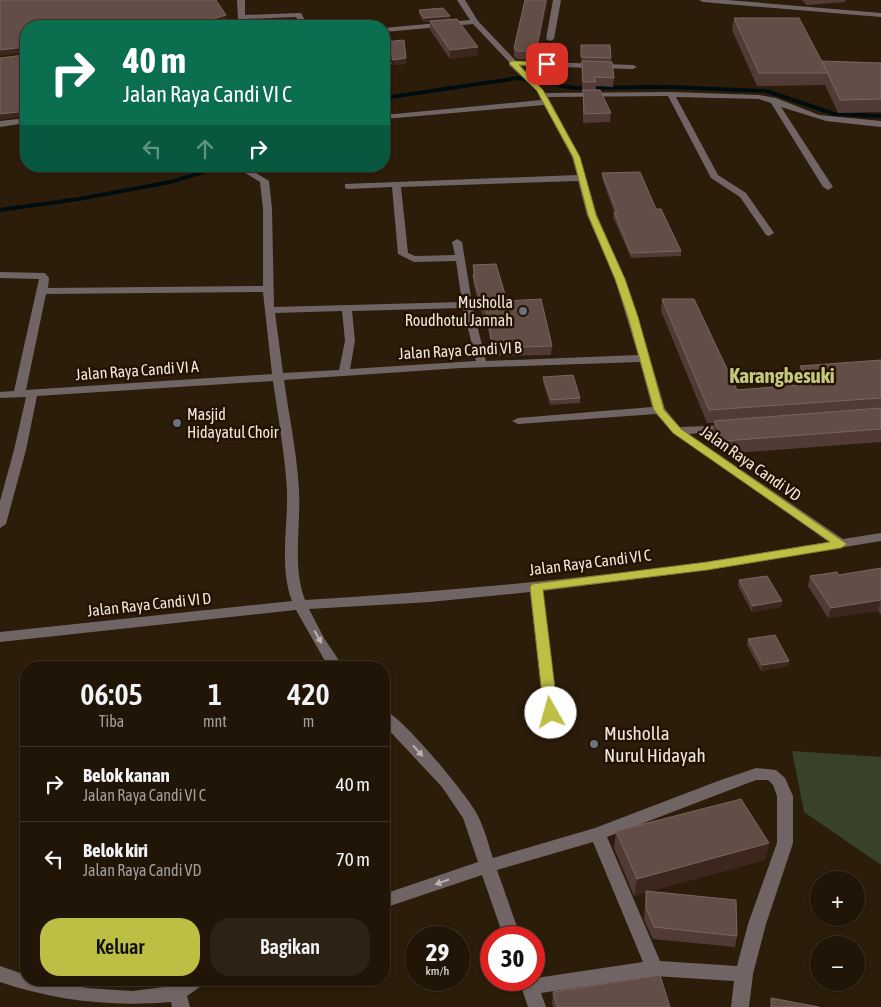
<!DOCTYPE html>
<html lang="id">
<head>
<meta charset="utf-8">
<style>
	:root { --surface:#211508; --page:#2d2216; --text:#f1f3f6; --muted:#a29f9c; --line:#3e3429; --accent:#bcbf43 }
	body { margin:0; font-family:"Asap Condensed",sans-serif; background:var(--page); color:var(--text); height:100vh; display:flex; flex-direction:column; font-size:19px; white-space:nowrap }
	* { box-sizing:border-box; margin:0 }
	p { font-size:16px; color:var(--muted) }
	.icon { flex:none; width:28px; height:28px; fill:none; stroke:currentColor; stroke-width:2; stroke-linecap:round; stroke-linejoin:round }
	.map { position:relative; flex:1; overflow:hidden }
	.panel { position:absolute; left:20px; top:661px; width:370px; height:325px; display:flex; flex-direction:column; background:var(--surface); border-radius:20px; box-shadow:0 1px 4px #0004,0 0 0 1px var(--line) }
	.panel>* { flex:none }
	.banner { position:absolute; left:20px; top:20px; width:370px; height:152px; border-radius:20px; box-shadow:0 1px 4px #0004,0 0 0 1px var(--line); background:#0b6e4f; color:#fff; overflow:hidden }
	.fabs { position:absolute; left:810px; top:871px; display:grid; gap:10px }
	.fabs a { display:grid; place-items:center; width:55px; height:55px; border-radius:50%; background:var(--surface); box-shadow:0 1px 4px #0004,0 0 0 1px var(--line); font-size:25px }
	.speed { position:absolute; left:405px; top:926px; display:flex; gap:10px; font-size:25px; font-weight:700; text-align:center }
	.speed>* { display:grid; place-content:center; width:65px; height:65px; border-radius:50%; background:var(--surface); box-shadow:0 1px 4px #0004,0 0 0 1px var(--line); line-height:1 }
	.speed small { font-size:12px; font-weight:400 }
	.speed .limit { border:8px solid #d22; background:#fff; color:#111 }
	.pin { position:absolute; display:grid; place-items:center; width:42px; height:42px; color:#fff; margin:-21px; border-radius:10px; box-shadow:0 2px 8px #0006 }
	.me { position:absolute; width:55px; margin:-28px; rotate:353deg; stroke-linejoin:round; filter:drop-shadow(0 0 4px #0008) }
	.turn { display:flex; align-items:center; gap:18px; height:105px; padding:0 20px; font-size:22px }
	.turn .icon { width:65px; height:65px; stroke-width:2.5 }
	.turn b { display:block; font-size:35px; line-height:42px }
	.lanes { display:flex; align-items:center; height:48px; padding:0 20px; background:#0003; justify-content:center; gap:25px; direction:ltr }
	.lanes .off { opacity:.35 }
	.eta { display:flex; justify-content:space-evenly; align-items:center; height:85px; text-align:center }
	.eta b { font-size:30px; font-weight:600; line-height:35px }
	.button { display:flex; gap:10px; margin-top:auto; padding:10px 20px }
	.button a { flex:1; height:58px; border-radius:20px; background:var(--accent); color:#111; font-size:20px; font-weight:600; line-height:58px; text-align:center }
	.button a+a { background:var(--page); color:var(--text) }
	ul { padding:0; list-style:none }
	li { display:flex; align-items:center; gap:15px; height:75px; padding:0 20px; border-top:1px solid var(--line) }
	li div { flex:1 }
	li b { display:block; font-size:19px }
	li em { font-style:normal }
	.map>svg:first-child { display:block }
</style>
</head>
<body>
<div class="map">
<svg width="881" height="1007" viewBox="0 0 881 1007">
	<rect width="100%" height="100%" fill="#2c1c0a"/>
	<path fill="#384228" d="M 792,751 L 881,757 L 881,865 L 804,812 Z"/>
	<g fill="none" stroke-linecap="round" stroke-linejoin="round">
		<g fill="#000d10" fill-rule="evenodd">
			<path d="M 518,76 L 574,86 L 669,85 L 767,89 L 835,112 L 881,114 L 881,118 L 834,116 L 766,93 L 669,89 L 574,90 L 518,80 L 384,100 L 384,96 Z"/>
			<path d="M 218,166 L 229,166 L 171,184 L 79,201 L 0,212 L 0,208 L 79,197 L 170,180 Z"/>
		</g>
		<g fill="#716465" fill-rule="evenodd">
			<path d="M 237,0 L 245,0 L 245,15 L 298,13 L 301,13 L 308,26 L 301,26 L 296,17 L 245,19 L 244,22 L 225,26 L 214,26 L 238,19 Z"/>
			<path d="M 457,0 L 465,0 L 478,21 L 516,61 L 633,65 L 637,67 L 633,69 L 521,66 L 545,93 L 671,92 L 759,95 L 776,98 L 819,115 L 881,121 L 881,127 L 826,121 L 781,107 L 833,187 L 828,190 L 823,187 L 771,103 L 759,99 L 676,97 L 718,175 L 746,193 L 774,233 L 769,236 L 766,235 L 740,197 L 711,178 L 668,96 L 548,97 L 580,157 L 597,215 L 625,279 L 638,317 L 665,409 L 680,427 L 733,425 L 735,427 L 733,429 L 729,431 L 689,434 L 843,539 L 881,533 L 881,541 L 707,570 L 543,591 L 558,713 L 556,717 L 551,718 L 546,717 L 544,713 L 530,592 L 430,602 L 309,609 L 324,638 L 344,668 L 329,668 L 296,610 L 0,642 L 0,632 L 292,601 C 279,567 288,526 287,491 C 285,454 278,417 273,381 L 37,396 L 26,450 L 6,524 L 0,528 L 0,501 L 14,450 L 26,397 L 0,398 L 0,392 L 14,391 L 39,279 L 0,278 L 0,272 L 45,273 L 49,278 L 48,288 L 263,286 L 263,209 L 260,182 L 234,166 L 245,166 L 269,181 L 272,209 L 274,307 L 462,302 L 456,261 L 414,262 L 398,254 L 392,187 L 348,189 L 345,188 L 345,184 L 577,175 L 572,157 L 544,105 L 384,119 L 384,115 L 541,100 L 537,91 L 509,65 L 509,62 L 473,24 L 384,32 L 384,28 L 470,20 ZM 578,181 L 587,215 L 615,279 L 638,355 L 486,361 L 473,309 L 462,242 L 457,239 L 452,242 L 455,255 L 415,256 L 408,253 L 401,187 ZM 263,292 L 272,374 L 26,390 L 46,294 ZM 463,308 L 476,361 L 350,369 L 355,341 L 352,311 ZM 342,311 L 345,341 L 339,370 L 283,373 L 275,313 ZM 640,362 L 652,407 L 518,418 L 512,421 L 518,424 L 656,414 L 673,433 L 829,542 C 787,548 746,556 705,562 C 572,580 439,592 305,600 C 292,566 301,525 299,490 C 297,453 289,416 284,380 L 461,368 Z"/>
			<path d="M 553,0 L 561,0 L 554,39 L 550,41 L 546,39 Z"/>
			<path d="M 384,56 L 392,63 L 387,71 L 384,71 Z"/>
			<path d="M 26,118 L 26,123 L 0,127 L 0,121 Z"/>
			<path d="M 384,710 C 402,716 467,795 477,814 C 484,827 488,843 493,858 L 595,828 L 718,781 L 756,768 L 776,770 L 785,778 L 793,796 L 793,843 L 766,924 L 753,974 L 749,1007 L 731,1007 L 734,981 L 654,976 L 541,993 L 546,1007 L 528,1007 L 519,980 L 534,980 L 534,974 L 536,978 L 643,962 L 593,842 L 497,870 L 521,938 L 504,938 L 482,875 L 384,908 L 384,894 L 478,862 L 463,818 L 442,787 L 384,725 ZM 756,780 L 768,780 L 773,785 L 777,796 L 777,843 L 748,924 L 737,966 L 660,961 L 607,837 Z"/>
			<path d="M 0,966 L 26,975 L 26,980 L 45,980 L 87,988 L 132,991 L 173,986 L 181,980 L 204,980 L 201,986 L 187,996 L 190,1007 L 172,1007 L 171,1002 C 112,1007 56,1001 0,982 Z"/>
		</g>
		<path fill="#716465" fill-rule="evenodd" d="M 699,0 L 728,0 L 881,13 L 881,17 L 703,2 Z"/>
	</g>
	<g fill="#523a36">
		<path d="M 525,0 L 548,0 L 535,60 L 517,59 L 514,56 L 514,48 Z"/>
		<path d="M 802,0 L 846,0 L 845,2 L 807,5 Z"/>
		<path d="M 419,10 L 450,20 L 478,55 L 450,59 L 430,30 L 430,22 L 424,22 L 419,14 Z"/>
		<path d="M 734,18 L 822,62 L 881,63 L 881,112 L 838,113 L 825,85 L 757,86 L 732,30 Z"/>
		<path d="M 384,42 L 406,58 L 406,64 L 393,65 L 393,61 L 384,54 Z"/>
		<path d="M 581,45 L 611,58 L 611,62 L 614,78 L 613,87 L 596,86 L 596,90 L 611,113 L 610,122 L 583,123 L 583,91 L 582,91 Z"/>
		<path d="M 602,173 L 656,209 L 681,251 L 681,256 L 631,258 L 613,217 L 614,212 L 602,178 Z"/>
		<path d="M 473,265 L 552,346 L 551,355 L 493,356 L 486,318 L 483,318 L 473,283 Z"/>
		<path d="M 662,299 L 737,390 L 801,384 L 798,379 L 800,366 L 881,360 L 881,442 L 722,454 L 712,434 L 714,423 L 707,423 L 661,311 Z"/>
		<path d="M 543,377 L 580,398 L 580,403 L 550,405 L 543,382 Z"/>
		<path d="M 881,568 L 881,615 L 878,611 L 828,618 L 808,586 L 810,576 L 839,575 Z"/>
		<path d="M 739,580 L 781,607 L 752,612 L 738,586 Z"/>
		<path d="M 748,639 L 789,661 L 788,666 L 761,671 L 747,645 Z"/>
		<path d="M 616,831 L 769,843 L 765,860 L 651,891 L 737,936 L 735,947 L 653,939 L 644,920 L 645,903 L 646,892 L 634,896 L 614,848 Z"/>
		<path d="M 553,992 L 670,1007 L 553,1007 L 552,1003 Z"/>
	</g>
	<g fill="#3c261d">
		<path d="M 546,0 L 548,0 L 535,60 L 536,51 Z"/>
		<path d="M 226,15 L 227,20 L 213,24 L 212,22 L 213,19 Z"/>
		<path d="M 450,16 L 450,20 L 424,22 L 424,18 Z"/>
		<path d="M 25,47 L 26,52 L 0,56 L 0,50 Z"/>
		<path d="M 478,47 L 478,55 L 450,59 L 450,50 Z"/>
		<path d="M 406,58 L 406,64 L 393,65 L 393,60 Z"/>
		<path d="M 25,111 L 26,116 L 0,120 L 0,114 Z"/>
		<path d="M 881,600 L 878,611 L 828,618 L 831,608 Z"/>
		<path d="M 782,601 L 781,607 L 752,612 L 753,606 Z"/>
		<path d="M 789,661 L 788,666 L 761,671 L 762,665 Z"/>
		<path d="M 769,843 L 765,860 L 634,896 L 637,879 Z"/>
	</g>
	<g fill="#634d47" stroke="#7a655f">
		<path d="M 0,0 L 216,0 L 226,15 L 213,19 L 212,22 L 230,22 L 233,26 L 26,26 L 26,51 L 25,47 L 0,50 Z"/>
		<path d="M 525,0 L 546,0 L 536,51 L 517,51 L 514,48 Z"/>
		<path d="M 443,8 L 450,16 L 424,18 L 419,10 Z"/>
		<path d="M 734,18 L 799,18 L 828,73 L 759,73 Z"/>
		<path d="M 457,19 L 478,47 L 450,50 L 430,21 Z"/>
		<path d="M 404,40 L 406,58 L 393,60 L 393,56 L 384,49 L 384,42 Z"/>
		<path d="M 581,45 L 610,45 L 611,58 L 581,57 Z"/>
		<path d="M 26,54 L 26,111 L 0,114 L 0,58 L 25,55 Z"/>
		<path d="M 582,61 L 612,62 L 614,78 L 594,77 L 596,82 L 583,82 Z"/>
		<path d="M 822,61 L 881,63 L 881,99 L 840,100 Z"/>
		<path d="M 583,90 L 600,90 L 611,113 L 584,114 Z"/>
		<path d="M 640,172 L 656,209 L 661,209 L 681,251 L 631,253 L 614,212 L 617,212 L 602,173 Z"/>
		<path d="M 496,264 L 507,301 L 541,299 L 552,346 L 493,348 L 486,310 L 483,310 L 473,275 L 475,274 L 473,265 Z"/>
		<path d="M 662,299 L 694,299 L 737,390 L 811,384 L 800,366 L 881,360 L 881,398 L 709,410 Z"/>
		<path d="M 573,375 L 580,398 L 551,400 L 543,377 Z"/>
		<path d="M 881,408 L 881,429 L 724,441 L 714,421 Z"/>
		<path d="M 881,568 L 881,600 L 831,608 L 810,576 L 837,572 L 839,575 Z"/>
		<path d="M 767,576 L 782,601 L 753,606 L 739,580 Z"/>
		<path d="M 775,635 L 789,661 L 762,665 L 748,639 Z"/>
		<path d="M 741,799 L 769,843 L 637,879 L 616,831 Z"/>
		<path d="M 646,891 L 736,900 L 737,936 L 654,927 L 646,908 Z"/>
		<path d="M 660,975 L 670,1007 L 557,1007 L 553,992 Z"/>
		<path d="M 771,998 L 819,1007 L 771,1007 Z"/>
	</g>
	<defs><path id="oneway-solid" d="M-6-.8H1V-3.2L6.5 0L1 3.2V.8H-6Z" transform="scale(1.25)"/></defs>
	<g fill="#beb3ac">
		<use href="#oneway-solid" transform="translate(318 637) rotate(60)"/>
		<use href="#oneway-solid" transform="translate(418 751) rotate(48)"/>
		<use href="#oneway-solid" transform="translate(442 882) rotate(161)"/>
	</g>
	<path fill="#bcbf43" stroke="#7a7c2c" d="M 512,61 L 547,62 L 551,64 L 547,66 L 519,65 L 543,90 L 580,157 L 596,215 L 625,279 L 638,317 L 664,410 L 681,429 L 847,544 L 841,548 L 707,570 L 543,590 L 558,713 L 556,716 L 546,716 L 544,713 L 530,587 L 532,584 L 707,562 L 830,542 L 673,433 L 654,410 L 628,317 L 615,279 L 588,215 L 573,157 L 537,91 L 509,63 Z"/>
	<g fill="#6b7280" stroke="#221302" stroke-width="2">
		<circle cx="523" cy="311" r="5"/>
		<circle cx="177" cy="423" r="5"/>
		<circle cx="594" cy="744" r="5"/>
	</g>
	<g text-anchor="middle" dominant-baseline="central" stroke-width="5" stroke-linejoin="round" paint-order="stroke">
		<g font-size="16" fill="#f2e7dc" stroke="#221302" text-anchor="end">
			<text x="513" y="302">Musholla<tspan x="513" dy="18">Roudhotul Jannah</tspan></text>
			<text x="187" y="414" text-anchor="start">Masjid<tspan x="187" dy="18">Hidayatul Choir</tspan></text>
		</g>
		<g font-size="16" fill="#f2e7dc" stroke="#221302">
			<text transform="translate(460 350) rotate(-3)">Jalan Raya Candi VI B</text>
			<text transform="translate(137 370) rotate(-4)">Jalan Raya Candi VI A</text>
			<text transform="translate(751 463) rotate(35)">Jalan Raya Candi VD</text>
			<text transform="translate(590 562) rotate(-7)">Jalan Raya Candi VI C</text>
			<text transform="translate(149 604) rotate(-6)">Jalan Raya Candi VI D</text>
		</g>
		<g font-size="19" fill="#f2e7dc" stroke="#221302" text-anchor="start">
			<text x="604" y="733">Musholla<tspan x="604" dy="22">Nurul Hidayah</tspan></text>
		</g>
		<g font-size="21" font-weight="bold" fill="#c5c97b" stroke="#221302">
			<text x="782" y="375">Karangbesuki</text>
		</g>
	</g>
</svg>
<div class="fabs">
<a>+</a>
<a>−</a>
</div>
<div class="speed"><div>29<small>km/h</small></div><div class="limit">30</div></div>
<div class="pin" style="left:547px;top:64px;background:#d93025"><svg class="icon" aria-label="arrive" viewBox="0 0 24 24"><path d="M6 21V4h12l-3 4 3 4H6"/></svg></div>
<svg class="me" style="left:551px;top:713px" viewBox="-20 -20 40 40"><circle r="19" fill="#fff"/><path d="M0-13L10 11 0 6-10 11z" fill="#bcbf43"/></svg>
<div class="banner">
<div class="turn"><svg class="icon" aria-label="right" viewBox="0 0 24 24"><path d="M7 20v-9h11M14 6l5 5-5 5"/></svg><div><b>40 m</b>Jalan Raya Candi VI C</div></div>
<div class="lanes"><svg class="icon off" aria-label="left" viewBox="0 0 24 24"><path d="M17 20v-9H6M10 6l-5 5 5 5"/></svg><svg class="icon off" aria-label="ahead" viewBox="0 0 24 24"><path d="M12 20V5M6 11l6-6 6 6"/></svg><svg class="icon" aria-label="right" viewBox="0 0 24 24"><path d="M7 20v-9h11M14 6l5 5-5 5"/></svg></div>
</div>
<section class="panel">
<div class="eta">
<div><b>06:05</b><p>Tiba</p></div>
<div><b>1</b><p>mnt</p></div>
<div><b>420</b><p>m</p></div>
</div>
<ul>
<li><svg class="icon" aria-label="right" viewBox="0 0 24 24"><path d="M7 20v-9h11M14 6l5 5-5 5"/></svg><div><b>Belok kanan</b><p>Jalan Raya Candi VI C</p></div><em>40 m</em></li>
<li><svg class="icon" aria-label="left" viewBox="0 0 24 24"><path d="M17 20v-9H6M10 6l-5 5 5 5"/></svg><div><b>Belok kiri</b><p>Jalan Raya Candi VD</p></div><em>70 m</em></li>
</ul>
<div class="button"><a>Keluar</a><a>Bagikan</a></div>
</section>
</div>
</body>
</html>
